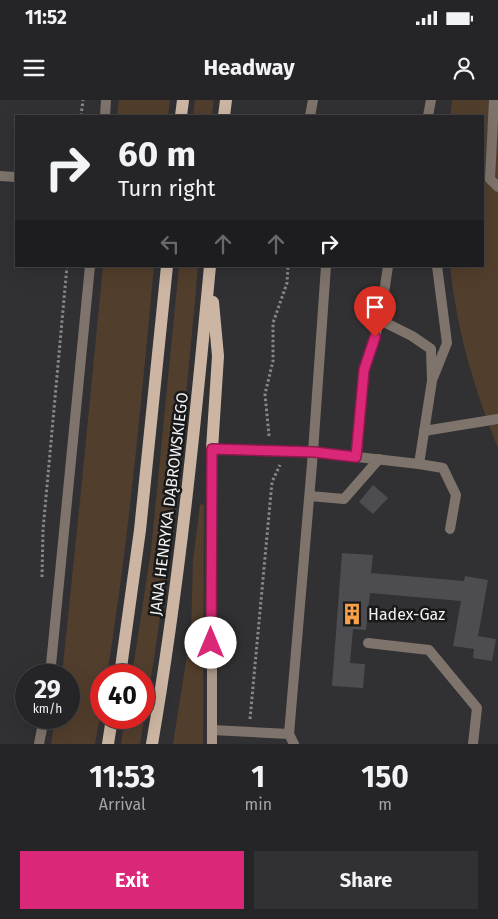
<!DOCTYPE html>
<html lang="en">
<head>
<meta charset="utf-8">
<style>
	:root { --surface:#252527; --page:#313133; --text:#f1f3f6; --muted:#a3a5a7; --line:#424244; --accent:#db2777 }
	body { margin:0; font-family:"Fira Sans",sans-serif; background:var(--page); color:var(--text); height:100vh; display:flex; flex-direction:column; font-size:19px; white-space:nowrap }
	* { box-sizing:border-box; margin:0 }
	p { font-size:16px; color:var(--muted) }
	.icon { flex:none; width:28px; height:28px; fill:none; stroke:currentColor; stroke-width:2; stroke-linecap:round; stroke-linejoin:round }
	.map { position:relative; height:644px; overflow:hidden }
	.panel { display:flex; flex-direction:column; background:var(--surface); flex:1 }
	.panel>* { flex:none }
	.hud { position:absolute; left:15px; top:15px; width:469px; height:152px; border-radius:0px; box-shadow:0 5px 20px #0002,0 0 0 1px var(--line); background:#252527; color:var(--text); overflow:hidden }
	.speed { position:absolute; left:15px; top:564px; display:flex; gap:10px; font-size:25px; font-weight:700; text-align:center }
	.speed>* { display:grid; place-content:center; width:65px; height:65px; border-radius:50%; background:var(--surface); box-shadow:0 5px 20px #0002,0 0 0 1px var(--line); line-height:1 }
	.speed small { font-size:12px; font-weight:400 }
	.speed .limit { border:8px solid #d22; background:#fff; color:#111 }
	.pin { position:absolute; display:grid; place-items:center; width:42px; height:42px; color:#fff; margin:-51px -21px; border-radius:50% 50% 50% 0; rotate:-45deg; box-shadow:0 0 5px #0007 }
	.pin .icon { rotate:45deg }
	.me { position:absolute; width:55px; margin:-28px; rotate:0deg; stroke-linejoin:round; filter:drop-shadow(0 0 4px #0008) }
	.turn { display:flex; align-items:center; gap:18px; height:105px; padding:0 20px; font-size:22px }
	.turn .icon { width:65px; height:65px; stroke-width:2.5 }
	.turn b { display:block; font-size:35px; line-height:42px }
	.lanes { display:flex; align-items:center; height:48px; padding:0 20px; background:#0003; justify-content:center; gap:25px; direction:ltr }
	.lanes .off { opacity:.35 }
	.eta { display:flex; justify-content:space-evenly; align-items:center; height:85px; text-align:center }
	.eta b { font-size:30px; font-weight:700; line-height:35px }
	.cta { display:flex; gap:10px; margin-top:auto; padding:10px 20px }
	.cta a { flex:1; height:58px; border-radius:0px; background:var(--accent); color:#fff; font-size:20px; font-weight:700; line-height:58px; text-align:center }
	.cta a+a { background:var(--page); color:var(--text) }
	.status { display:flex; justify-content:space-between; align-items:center; height:35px; padding:0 25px; background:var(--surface); direction:ltr }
	.status svg { height:14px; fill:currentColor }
	header { display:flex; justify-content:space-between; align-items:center; height:65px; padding:0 20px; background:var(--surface); font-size:22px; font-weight:700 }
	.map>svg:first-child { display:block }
</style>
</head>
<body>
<div class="status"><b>11:52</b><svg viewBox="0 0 49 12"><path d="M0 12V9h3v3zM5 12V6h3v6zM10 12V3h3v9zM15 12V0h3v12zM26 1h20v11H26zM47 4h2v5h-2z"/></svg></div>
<header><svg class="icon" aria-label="menu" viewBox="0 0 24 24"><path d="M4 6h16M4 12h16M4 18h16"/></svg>Headway<svg class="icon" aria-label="person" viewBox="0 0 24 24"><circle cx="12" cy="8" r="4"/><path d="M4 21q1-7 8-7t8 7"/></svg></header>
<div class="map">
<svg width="498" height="644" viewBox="0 0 498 644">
	<rect width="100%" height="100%" fill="#313134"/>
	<g fill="#523e2c">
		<path d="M 119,0 L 170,0 L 168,16 L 117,16 Z"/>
		<path d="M 195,0 L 214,0 L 212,16 L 193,16 Z"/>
		<path d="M 452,0 L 498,0 L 498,348 C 474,288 457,231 450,166 L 482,166 L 482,16 L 450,16 Z"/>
		<path d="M 103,166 L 154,166 C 141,303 129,439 107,575 L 101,575 L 101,611 L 95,644 L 51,644 L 55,618 L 69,618 L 69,575 L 62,575 L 82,381 Z"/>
		<path d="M 179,166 L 198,166 C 184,326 168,486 140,644 L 121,644 L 125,618 L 144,618 L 144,575 L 132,575 L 151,451 Z"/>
		<path d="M 200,404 L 204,405 L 203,644 L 173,644 L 191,530 L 193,461 Z"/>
	</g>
	<g fill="#4d4c50">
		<path d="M 373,385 L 388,398 L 373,414 L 359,402 Z"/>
		<path d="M 342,453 L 373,455 L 371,473 L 464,481 L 465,476 L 488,480 L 478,536 L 496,539 L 492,561 L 473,558 L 474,549 L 453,546 L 461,501 L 370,493 L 366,530 L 353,529 L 350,563 L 365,564 L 363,588 L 332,586 Z"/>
	</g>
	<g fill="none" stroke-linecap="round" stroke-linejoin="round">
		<g stroke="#88888b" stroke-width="3" stroke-dasharray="2.5 2.5" stroke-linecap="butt">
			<path d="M 81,16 L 83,0"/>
			<path d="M 269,336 L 265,294 L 273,261 L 273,223 L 287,183 L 288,166"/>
			<path d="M 42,477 L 43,430 L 67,166"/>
			<path d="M 250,619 L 272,382 L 280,365"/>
		</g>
		<g stroke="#7e746b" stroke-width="10">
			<path d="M 494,0 L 490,79 L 498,87"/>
			<path d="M 310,16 L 313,0"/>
			<path d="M 380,220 L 412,236 L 431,249 L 432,281 L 419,364"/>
			<path d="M 433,278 L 447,243 L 437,166"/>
			<path d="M 424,331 L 498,319"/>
			<path d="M 356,357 L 364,271 L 380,220 L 388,166"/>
			<path d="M 310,396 L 344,399 L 379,359"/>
			<path d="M 368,543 L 429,550 L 477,608 L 473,644"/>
			<path d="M 212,630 L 289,634 L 294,644"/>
			<path d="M 289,634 L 313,352 L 419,364 L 443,368 L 456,395 L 450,429"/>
		</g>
		<g stroke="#7e746b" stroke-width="10">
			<path d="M 105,16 L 106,0"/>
			<path d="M 428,16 L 431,0"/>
			<path d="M 0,76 L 16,77"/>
			<path d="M 212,349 L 313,352 L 326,166"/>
			<path d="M 50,575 L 90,166"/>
			<path d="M 39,644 L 44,618"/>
		</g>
		<path stroke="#aa998a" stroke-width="10" d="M 212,644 L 212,349"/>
		<g stroke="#ccb6a3" stroke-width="12">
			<path d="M 181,16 L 183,0"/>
			<path d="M 224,16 L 226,0"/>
			<path d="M 212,349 L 218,256 L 213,202"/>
			<path d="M 120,575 L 140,430 L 167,166"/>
			<path d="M 108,644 L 112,618"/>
			<path d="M 152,644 C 179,486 195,326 210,166"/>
		</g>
	</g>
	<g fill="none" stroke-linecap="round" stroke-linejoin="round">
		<g stroke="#8e194d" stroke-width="12">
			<path id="route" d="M 211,543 L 212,349 L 314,352 L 356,357 L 364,270 L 375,237"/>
		</g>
		<use href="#route" stroke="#db2777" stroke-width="9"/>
	</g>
	<defs>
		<g id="building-bare" transform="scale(1.725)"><path d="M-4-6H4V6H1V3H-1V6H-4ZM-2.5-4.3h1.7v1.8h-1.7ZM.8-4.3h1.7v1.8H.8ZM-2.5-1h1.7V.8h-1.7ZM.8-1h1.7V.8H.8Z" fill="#f8a14a" stroke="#19191a" stroke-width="2.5" paint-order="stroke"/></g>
	</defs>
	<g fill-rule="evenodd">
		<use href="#building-bare" x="352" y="514"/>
	</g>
	<g text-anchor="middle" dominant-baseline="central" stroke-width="5" stroke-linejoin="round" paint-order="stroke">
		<g font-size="16" fill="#f2f2f4" stroke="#19191a">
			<text transform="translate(169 404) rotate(-83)">JANA HENRYKA DĄBROWSKIEGO</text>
		</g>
		<g font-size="16" fill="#f2f2f4" stroke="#19191a" text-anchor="start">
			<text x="368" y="514">Hadex-Gaz</text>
		</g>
	</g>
</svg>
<div class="speed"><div>29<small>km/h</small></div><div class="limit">40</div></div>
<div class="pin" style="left:375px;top:237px;background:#d93025"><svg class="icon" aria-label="arrive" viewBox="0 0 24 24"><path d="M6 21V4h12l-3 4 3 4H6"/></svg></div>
<svg class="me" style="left:211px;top:543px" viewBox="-20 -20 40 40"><circle r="19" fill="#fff"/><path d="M0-13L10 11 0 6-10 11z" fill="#db2777"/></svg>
<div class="hud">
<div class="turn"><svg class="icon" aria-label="right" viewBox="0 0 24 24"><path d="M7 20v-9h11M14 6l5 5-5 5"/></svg><div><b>60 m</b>Turn right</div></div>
<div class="lanes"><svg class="icon off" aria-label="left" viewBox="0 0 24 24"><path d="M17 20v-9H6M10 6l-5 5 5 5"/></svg><svg class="icon off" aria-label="ahead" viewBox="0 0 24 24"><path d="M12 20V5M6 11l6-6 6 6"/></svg><svg class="icon off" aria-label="ahead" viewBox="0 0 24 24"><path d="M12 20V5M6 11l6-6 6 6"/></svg><svg class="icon" aria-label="right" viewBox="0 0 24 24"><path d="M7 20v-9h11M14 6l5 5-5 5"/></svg></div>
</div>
</div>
<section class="panel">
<div class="eta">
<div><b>11:53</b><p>Arrival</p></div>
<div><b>1</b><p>min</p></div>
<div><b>150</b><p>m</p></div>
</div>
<div class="cta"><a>Exit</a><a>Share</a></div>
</section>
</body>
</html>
